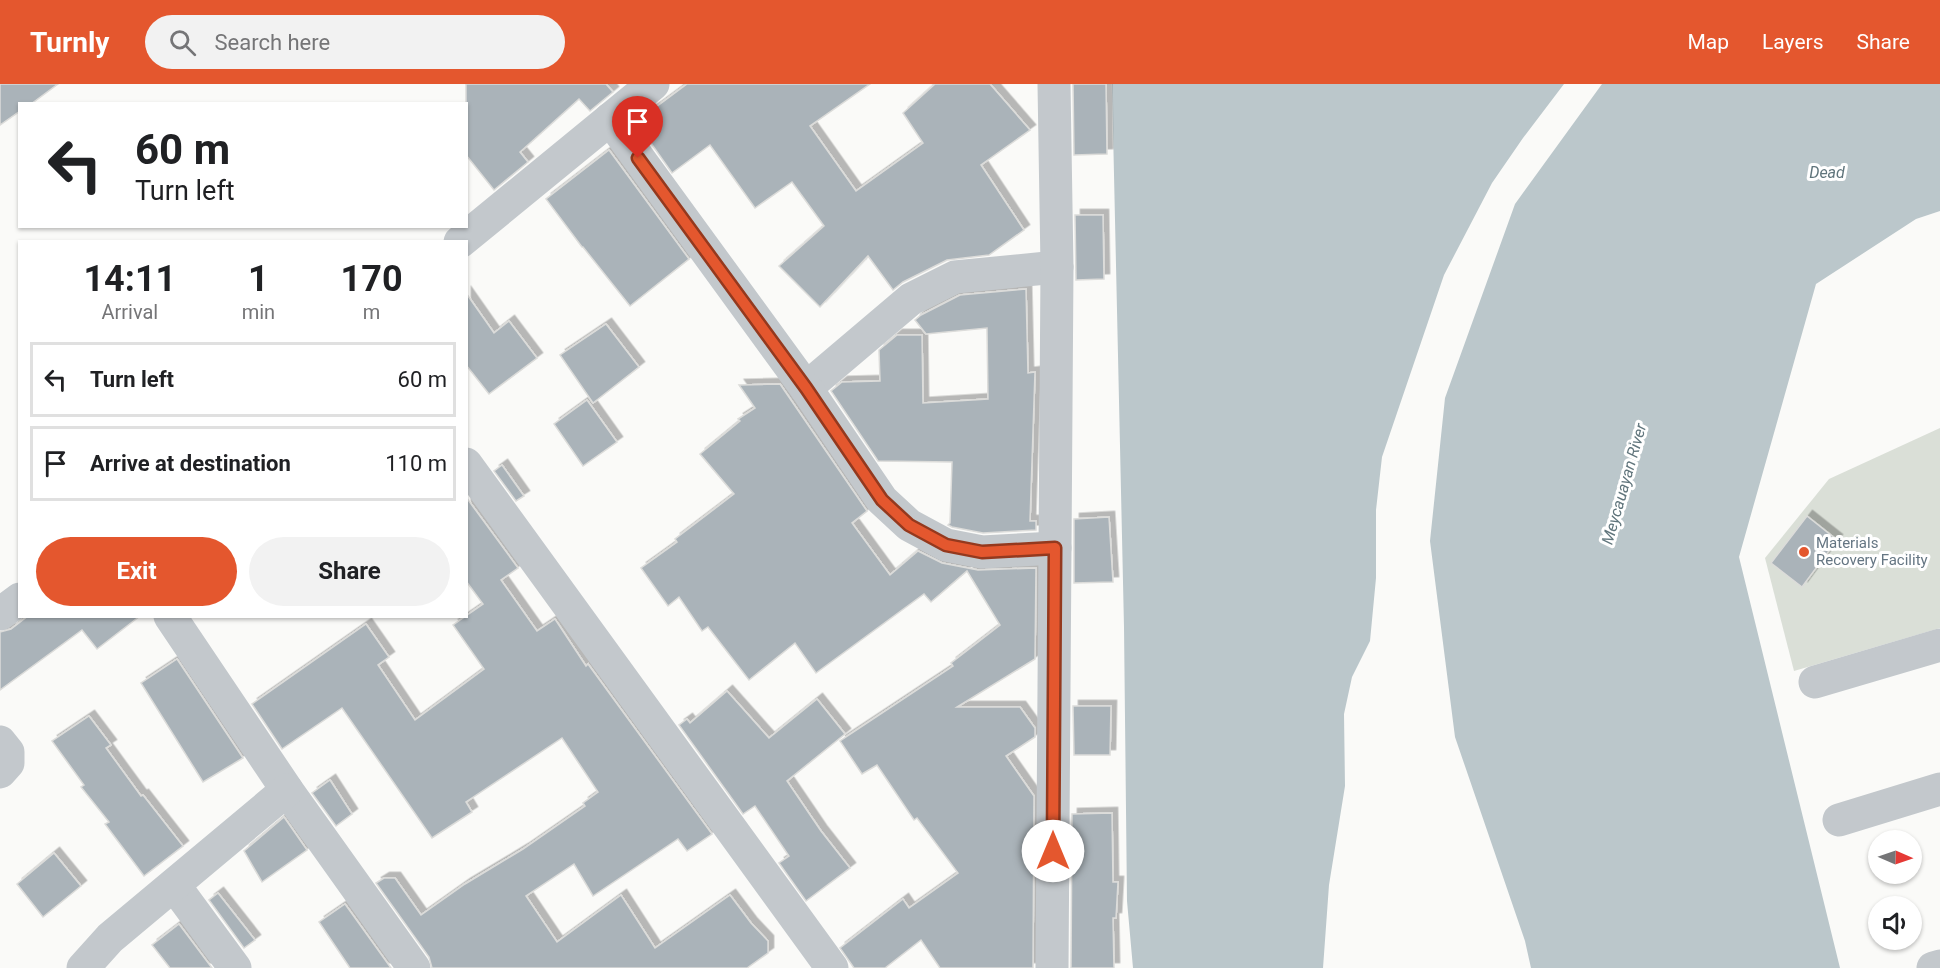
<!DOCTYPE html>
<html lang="en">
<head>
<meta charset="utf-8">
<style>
	:root { --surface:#fff; --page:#f2f2f2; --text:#202124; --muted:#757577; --line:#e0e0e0; --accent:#e4572e }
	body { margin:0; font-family:Roboto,sans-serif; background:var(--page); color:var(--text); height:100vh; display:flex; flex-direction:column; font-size:22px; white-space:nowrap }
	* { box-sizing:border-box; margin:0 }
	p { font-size:20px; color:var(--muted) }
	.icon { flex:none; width:33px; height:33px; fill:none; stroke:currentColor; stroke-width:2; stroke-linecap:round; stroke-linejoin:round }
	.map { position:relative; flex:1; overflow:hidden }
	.panel { position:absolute; left:18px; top:156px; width:450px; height:378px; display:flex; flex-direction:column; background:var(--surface); border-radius:0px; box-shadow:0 2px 4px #0004 }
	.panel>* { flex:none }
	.top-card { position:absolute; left:18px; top:18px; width:450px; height:126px; border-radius:0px; box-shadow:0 2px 4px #0004; background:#fff; color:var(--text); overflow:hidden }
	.needle { width:39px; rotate:92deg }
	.controls { position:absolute; left:1868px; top:746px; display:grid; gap:12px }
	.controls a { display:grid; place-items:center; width:54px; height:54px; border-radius:50%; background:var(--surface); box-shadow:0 2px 4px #0004; font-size:30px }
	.pin { position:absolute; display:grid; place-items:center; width:51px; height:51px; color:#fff; margin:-62px -26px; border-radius:50% 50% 50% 0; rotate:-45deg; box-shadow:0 0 6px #0007 }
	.pin .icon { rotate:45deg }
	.me { position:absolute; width:66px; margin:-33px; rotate:0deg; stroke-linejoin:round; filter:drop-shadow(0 0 4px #0008) }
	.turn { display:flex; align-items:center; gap:21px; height:126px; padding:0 18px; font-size:27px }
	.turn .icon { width:78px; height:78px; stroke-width:2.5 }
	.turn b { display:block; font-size:42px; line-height:51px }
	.eta { display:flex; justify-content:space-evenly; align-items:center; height:102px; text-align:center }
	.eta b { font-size:36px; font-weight:700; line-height:42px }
	.primary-button { display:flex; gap:12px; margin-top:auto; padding:12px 18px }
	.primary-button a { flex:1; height:69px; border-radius:36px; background:var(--accent); color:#fff; font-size:24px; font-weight:700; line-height:69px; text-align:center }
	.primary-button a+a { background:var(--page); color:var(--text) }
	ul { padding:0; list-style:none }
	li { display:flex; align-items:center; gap:18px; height:75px; margin:0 12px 9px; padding:0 6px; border:3px solid var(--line); border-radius:0px }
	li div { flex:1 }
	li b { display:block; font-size:22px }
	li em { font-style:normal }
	header { display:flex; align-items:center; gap:36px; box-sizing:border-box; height:84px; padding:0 30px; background:var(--accent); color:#fff }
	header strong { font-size:28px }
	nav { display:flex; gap:33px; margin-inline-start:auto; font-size:21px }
	.search { width:420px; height:54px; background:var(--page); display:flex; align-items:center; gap:15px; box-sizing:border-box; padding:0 21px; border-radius:33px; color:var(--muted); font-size:22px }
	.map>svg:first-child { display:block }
</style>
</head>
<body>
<header>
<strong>Turnly</strong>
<div class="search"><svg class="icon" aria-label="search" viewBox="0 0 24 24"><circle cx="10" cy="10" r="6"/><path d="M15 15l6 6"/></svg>Search here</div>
<nav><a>Map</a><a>Layers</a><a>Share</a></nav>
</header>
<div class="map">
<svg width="1940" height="884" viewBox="0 0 1940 884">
	<defs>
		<filter id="shadow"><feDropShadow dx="5.5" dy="-5.5" stdDeviation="0" flood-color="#0004"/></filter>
	</defs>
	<rect width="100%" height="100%" fill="#fafaf8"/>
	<path fill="#dadfd7" d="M 1940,344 L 1940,544 L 1794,587 L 1765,474 L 1829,395 Z"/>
	<g fill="#bbc7cb">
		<path d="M 1112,0 L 1564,0 L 1523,54 L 1492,99 L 1444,191 L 1382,373 L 1376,426 L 1376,494 L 1370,557 L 1352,593 L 1344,630 L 1345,702 L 1329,801 L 1323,884 L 1133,884 L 1127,817 L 1124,543 Z"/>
		<path d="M 1602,0 L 1940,0 L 1940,127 L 1916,135 L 1816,200 L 1739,473 L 1840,884 L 1531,884 L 1525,857 L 1455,653 L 1430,457 L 1445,314 L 1515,120 Z"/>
	</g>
	<g fill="#aab3b9" stroke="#dcdcda" stroke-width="1.5" filter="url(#shadow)">
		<path d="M 0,0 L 58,0 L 31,20 L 20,20 L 20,27 L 0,41 Z"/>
		<path d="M 466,0 L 606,0 L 613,8 L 590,27 L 579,15 L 520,68 L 528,78 L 494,106 L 466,71 Z"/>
		<path d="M 687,0 L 870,0 L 810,42 L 856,107 L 923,59 L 903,29 L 935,0 L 990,0 L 1030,46 L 981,81 L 1024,146 L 989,171 L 947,176 L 903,198 L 893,206 L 868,172 L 820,223 L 779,182 L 824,142 L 792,98 L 755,124 L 710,61 L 672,89 L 636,38 Z"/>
		<path d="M 1073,0 L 1106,0 L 1107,70 L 1074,71 Z"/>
		<path d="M 609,66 L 689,175 L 630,222 L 583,163 L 582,163 L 546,115 Z"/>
		<path d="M 1075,131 L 1103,131 L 1104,195 L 1076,196 Z"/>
		<path d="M 1026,205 L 1028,289 L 1035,288 L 1030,437 L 1036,437 L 1036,446 L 983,449 L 952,443 L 948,441 L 950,439 L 952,378 L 878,377 L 831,307 L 842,298 L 880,297 L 879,266 L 897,251 L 922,251 L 923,319 L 988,315 L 987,244 L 926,250 L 915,236 L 921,231 L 960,211 Z"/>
		<path d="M 466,209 L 494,249 L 509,237 L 537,274 L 489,310 L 466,281 Z"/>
		<path d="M 606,240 L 639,283 L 593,319 L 560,271 Z"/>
		<path d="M 780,300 L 867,427 L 852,439 L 890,491 L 918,467 L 942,479 L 978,486 L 1036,484 L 1035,575 L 957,623 L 1020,623 L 1035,644 L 1035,653 L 1006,672 L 1034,712 L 1033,884 L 940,884 L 921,856 L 885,884 L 854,884 L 840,864 L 903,815 L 909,824 L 958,789 L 917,734 L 914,736 L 877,681 L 862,690 L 840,657 L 953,582 L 951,579 L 1000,541 L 967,487 L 931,518 L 924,510 L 816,589 L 795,559 L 749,596 L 708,543 L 702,547 L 679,513 L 668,522 L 641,484 L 677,458 L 675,455 L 734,410 L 700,370 L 740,337 L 738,335 L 755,324 L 739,301 Z"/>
		<path d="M 587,316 L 617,358 L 583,382 L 554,340 Z"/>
		<path d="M 502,381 L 524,412 L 516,417 L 494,387 Z"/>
		<path d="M 466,413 L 518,484 L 501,496 L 537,547 L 555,535 L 586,582 L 588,580 L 712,750 L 687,767 L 678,755 L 593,812 L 574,780 L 526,812 L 557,858 L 621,811 L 655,864 L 730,811 L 751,839 L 768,857 L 768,869 L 747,884 L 432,884 L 429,873 L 376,799 L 384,794 L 395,794 L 421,831 L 465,800 L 523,765 L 585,722 L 583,719 L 598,708 L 562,654 L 466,718 L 472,728 L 432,754 L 342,624 L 282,665 L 252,620 L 366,540 L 389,573 L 378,581 L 415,636 L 484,585 L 453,541 L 483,520 L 466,497 Z"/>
		<path d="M 1807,432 L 1837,456 L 1802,503 L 1771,479 Z"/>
		<path d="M 1109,433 L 1113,498 L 1074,499 L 1074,435 Z"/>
		<path d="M 28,532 L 140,532 L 97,565 L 82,546 L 0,606 L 0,548 L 11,545 Z"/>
		<path d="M 177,575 L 243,674 L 203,698 L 141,599 Z"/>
		<path d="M 727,607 L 769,654 L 817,615 L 845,650 L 787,697 L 821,747 L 850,784 L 806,817 L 779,779 L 789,772 L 755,722 L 743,730 L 679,641 L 687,635 L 690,639 Z"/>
		<path d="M 1073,622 L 1111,622 L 1110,671 L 1074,671 Z"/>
		<path d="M 89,632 L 111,661 L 106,664 L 141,712 L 143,711 L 183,762 L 144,792 L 105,740 L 109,738 L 81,703 L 84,701 L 52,657 Z"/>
		<path d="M 330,696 L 352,730 L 336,742 L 312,709 Z"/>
		<path d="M 1112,729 L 1113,798 L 1118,798 L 1116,834 L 1113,834 L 1114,884 L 1071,884 L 1072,730 Z"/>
		<path d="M 284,733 L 307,766 L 262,798 L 244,767 Z"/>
		<path d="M 54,769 L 81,802 L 43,833 L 17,800 Z"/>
		<path d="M 218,809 L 255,856 L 244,864 L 209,816 Z"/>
		<path d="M 345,820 L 391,884 L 350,884 L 319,838 Z"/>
		<path d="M 179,840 L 212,884 L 170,884 L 152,861 Z"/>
	</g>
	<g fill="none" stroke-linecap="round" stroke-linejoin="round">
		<g stroke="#c3c8cc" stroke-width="33">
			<path d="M 610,35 L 806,304 L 911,215 L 955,193 L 1057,183"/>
			<path d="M 460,158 L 653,0"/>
			<path d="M 806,304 L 882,416 L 909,441 L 946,461 L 982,468 L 1055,464"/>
			<path d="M 466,380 L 832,884"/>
			<path d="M 0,530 L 20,515"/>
			<path d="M 170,532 L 287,706 L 414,884"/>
			<path d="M 1815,598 L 1940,561"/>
			<path d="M 0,658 L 8,668 L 8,679 L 0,688"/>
			<path d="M 1839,736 L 1940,705"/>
			<path d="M 174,801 L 235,884"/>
			<path d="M 83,884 L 110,854 L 287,706"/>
			<path d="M 1052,884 L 1057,183 L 1054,0"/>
			<path d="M 1933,884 L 1940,882"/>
		</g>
	</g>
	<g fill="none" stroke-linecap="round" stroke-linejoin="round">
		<g stroke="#94391e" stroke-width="15">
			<path id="route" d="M 638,74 L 806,304 L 882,416 L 909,441 L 946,461 L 982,468 L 1055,464 L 1053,767"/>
		</g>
		<use href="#route" stroke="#e4572e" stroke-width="10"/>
	</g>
	<circle fill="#e4572e" stroke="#fff" stroke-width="2" cx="1804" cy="468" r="6"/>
	<g text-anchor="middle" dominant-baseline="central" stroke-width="6" stroke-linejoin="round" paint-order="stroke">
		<g font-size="15" fill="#657683" stroke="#fff" text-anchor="start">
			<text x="1816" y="459">Materials<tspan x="1816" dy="17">Recovery Facility</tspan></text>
		</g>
		<g font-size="16" font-style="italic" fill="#60757c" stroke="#fff">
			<text x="1827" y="88">Dead</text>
			<text transform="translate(1624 400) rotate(-74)">Meycauayan River</text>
		</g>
	</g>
</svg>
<div class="controls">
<a><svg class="needle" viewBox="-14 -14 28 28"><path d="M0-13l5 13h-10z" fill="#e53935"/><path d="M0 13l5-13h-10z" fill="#757577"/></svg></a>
<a><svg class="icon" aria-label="sound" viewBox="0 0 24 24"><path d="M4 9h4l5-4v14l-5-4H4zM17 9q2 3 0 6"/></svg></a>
</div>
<div class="pin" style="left:638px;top:74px;background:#d93025"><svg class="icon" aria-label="arrive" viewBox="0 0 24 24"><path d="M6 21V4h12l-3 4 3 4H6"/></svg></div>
<svg class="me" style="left:1053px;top:767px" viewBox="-20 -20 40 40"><circle r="19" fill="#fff"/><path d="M0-13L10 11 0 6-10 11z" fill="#e4572e"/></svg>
<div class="top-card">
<div class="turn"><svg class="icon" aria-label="left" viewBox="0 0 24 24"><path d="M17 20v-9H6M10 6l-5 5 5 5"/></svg><div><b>60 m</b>Turn left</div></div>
</div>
<section class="panel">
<div class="eta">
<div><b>14:11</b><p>Arrival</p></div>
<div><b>1</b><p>min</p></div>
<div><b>170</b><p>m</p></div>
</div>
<ul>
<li><svg class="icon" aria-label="left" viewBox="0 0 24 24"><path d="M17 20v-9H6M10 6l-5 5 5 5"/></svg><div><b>Turn left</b></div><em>60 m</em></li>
<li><svg class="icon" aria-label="arrive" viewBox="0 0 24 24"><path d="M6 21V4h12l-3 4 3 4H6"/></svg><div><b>Arrive at destination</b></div><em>110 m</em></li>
</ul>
<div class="primary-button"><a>Exit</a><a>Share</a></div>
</section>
</div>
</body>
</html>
